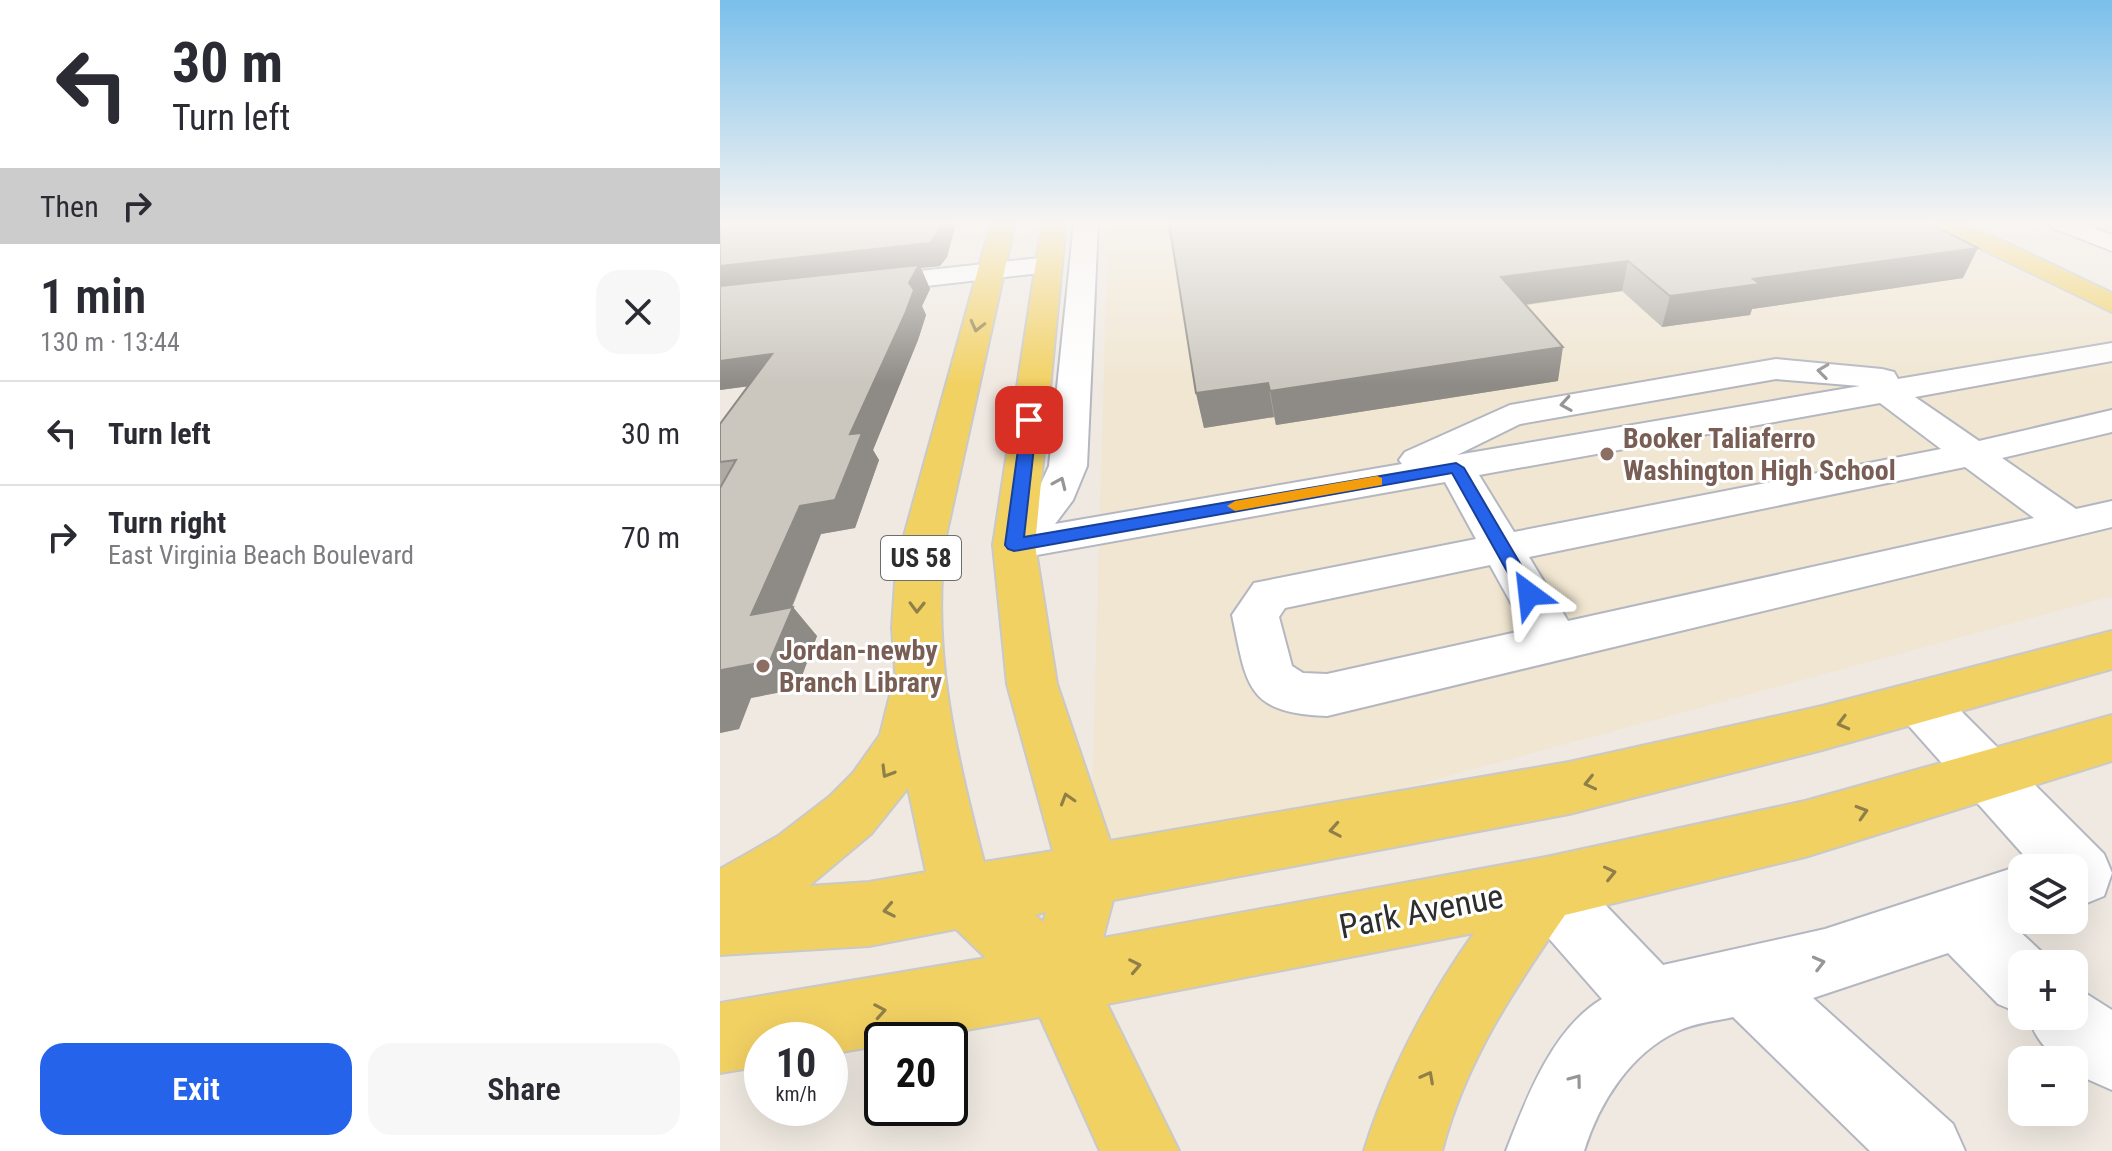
<!DOCTYPE html>
<html lang="en">
<head>
<meta charset="utf-8">
<style>
	:root { --surface:#fff; --page:#f7f7f7; --text:#2b2b33; --muted:#7c7c81; --line:#e1e1e2; --accent:#2563eb }
	body { margin:0; font-family:"Roboto Condensed",sans-serif; background:var(--page); color:var(--text); height:100vh; display:flex; flex-direction:column; font-size:30px; white-space:nowrap }
	* { box-sizing:border-box; margin:0 }
	p { font-size:26px; color:var(--muted) }
	.icon { flex:none; width:44px; height:44px; fill:none; stroke:currentColor; stroke-width:2; stroke-linecap:round; stroke-linejoin:round }
	.map { position:relative; flex:1; overflow:hidden }
	.sheet { display:flex; flex-direction:column; background:var(--surface); width:720px }
	.sheet>* { flex:none }
	.hud { background:#fff; color:var(--text); overflow:hidden }
	.fabs { position:absolute; left:1288px; top:854px; display:grid; gap:16px }
	.fabs a { display:grid; place-items:center; width:80px; height:80px; border-radius:16px; background:var(--surface); box-shadow:0 8px 32px #0002; font-size:40px }
	.speed { position:absolute; left:24px; top:1022px; display:flex; gap:16px; font-size:40px; font-weight:700; text-align:center }
	.speed>* { display:grid; place-content:center; width:104px; height:104px; border-radius:50%; background:var(--surface); box-shadow:0 8px 32px #0002; line-height:1 }
	.speed small { font-size:20px; font-weight:400 }
	.speed .limit { border:4px solid #111; border-radius:12px; background:#fff; color:#111 }
	.pin { position:absolute; display:grid; place-items:center; width:68px; height:68px; color:#fff; margin:-34px; border-radius:16px; box-shadow:0 4px 12px #0006 }
	.me { position:absolute; width:88px; margin:-44px; rotate:330deg; stroke-linejoin:round; filter:drop-shadow(0 0 6px #0008) }
	.turn { display:flex; align-items:center; gap:28px; height:168px; padding:0 40px; font-size:36px }
	.turn .icon { width:104px; height:104px; stroke-width:2.5 }
	.turn b { display:block; font-size:56px; line-height:68px }
	.then { display:flex; align-items:center; height:76px; padding:0 40px; background:#0003; gap:16px; font-size:30px }
	.round { display:grid; place-items:center; flex:none; width:84px; height:84px; border-radius:24px; background:var(--page) }
	.headline { display:flex; align-items:center; justify-content:space-between; height:136px; padding:0 40px }
	h1 { font-size:48px; font-weight:600; line-height:60px }
	.button { display:flex; gap:16px; margin-top:auto; padding:16px 40px }
	.button a { flex:1; height:92px; border-radius:24px; background:var(--accent); color:#fff; font-size:32px; font-weight:600; line-height:92px; text-align:center }
	.button a+a { background:var(--page); color:var(--text) }
	ul { padding:0; list-style:none }
	li { display:flex; align-items:center; gap:24px; height:104px; padding:0 40px; border-top:2px solid var(--line) }
	li div { flex:1 }
	li b { display:block; font-size:30px }
	li em { font-style:normal }
	main { display:flex; flex:1; min-height:0 }
	.map>svg:first-child { display:block }
</style>
</head>
<body>
<main>
<section class="sheet">
<div class="hud">
<div class="turn"><svg class="icon" aria-label="left" viewBox="0 0 24 24"><path d="M17 20v-9H6M10 6l-5 5 5 5"/></svg><div><b>30 m</b>Turn left</div></div>
<div class="then">Then<svg class="icon" aria-label="right" viewBox="0 0 24 24"><path d="M7 20v-9h11M14 6l5 5-5 5"/></svg></div>
</div>
<div class="headline"><div><h1>1 min</h1><p>130 m · 13:44</p></div><a class="round"><svg class="icon" aria-label="close" viewBox="0 0 24 24"><path d="M6 6l12 12M18 6L6 18"/></svg></a></div>
<ul>
<li><svg class="icon" aria-label="left" viewBox="0 0 24 24"><path d="M17 20v-9H6M10 6l-5 5 5 5"/></svg><div><b>Turn left</b></div><em>30 m</em></li>
<li><svg class="icon" aria-label="right" viewBox="0 0 24 24"><path d="M7 20v-9h11M14 6l5 5-5 5"/></svg><div><b>Turn right</b><p>East Virginia Beach Boulevard</p></div><em>70 m</em></li>
</ul>
<div class="button"><a>Exit</a><a>Share</a></div>
</section>
<div class="map">
<svg width="1392" height="1151" viewBox="0 0 1392 1151">
	<rect width="100%" height="100%" fill="#efe9e1"/>
	<path fill="#f0e6d1" d="M 388,223 L 1209,223 L 1392,312 L 1392,596 L 370,873 Z"/>
	<g fill="none" stroke-linecap="round" stroke-linejoin="round">
		<g stroke="#b4b7c1" stroke-width="4">
			<g id="minor">
				<path d="M 354,223 L 378,223 L 367,466 L 353,500 L 335,524 L 682,464 L 679,460 L 685,452 L 790,405 L 1056,359 L 1162,369 L 1174,372 L 1178,379 L 1392,343 L 1392,361 L 1195,397 L 1259,441 L 1392,410 L 1392,432 L 1282,458 L 1356,509 L 1392,501 L 1392,527 L 607,716 C 525,713 527,685 512,615 L 534,583 L 756,539 L 725,482 L 294,559 L 279,555 L 273,545 L 316,495 L 329,466 ZM 1056,379 L 1140,386 L 737,455 L 800,424 ZM 1160,403 L 1221,449 L 794,532 L 759,475 ZM 1245,467 L 1314,518 L 848,621 L 809,557 ZM 770,565 L 806,630 L 607,674 L 583,673 L 572,666 L 559,617 L 565,608 Z"/>
				<path d="M 1329,223 L 1362,223 L 1392,235 L 1392,251 L 1333,228 Z"/>
				<path d="M 329,257 L 338,259 L 342,265 L 338,271 L 145,293 L 135,291 L 131,285 L 135,279 L 145,277 Z"/>
				<path d="M 1199,681 L 1217,687 L 1384,854 L 1392,873 L 1384,896 L 1362,905 L 1354,902 L 1354,868 L 1315,868 L 1181,717 L 1173,702 L 1181,687 Z"/>
				<path d="M 826,857 L 848,866 L 943,965 L 1105,929 L 1302,865 L 1310,868 L 1302,868 L 1302,920 L 1320,920 L 1297,929 L 1326,956 L 1329,964 L 1302,964 L 1302,1014 L 1278,1004 L 1228,953 L 1093,998 L 1233,1124 L 1245,1151 L 1150,1151 L 1013,1017 C 996,1021 974,1023 958,1031 C 910,1053 879,1103 864,1151 L 786,1151 C 806,1099 832,1029 882,999 L 804,910 L 795,888 L 804,866 Z"/>
				<path d="M 1354,986 L 1392,1010 L 1392,1090 L 1367,1079 L 1354,1069 L 1354,1060 C 1328,1060 1316,1037 1307,1016 L 1354,1016 Z"/>
			</g>
		</g>
		<g stroke="#c9c9c9" stroke-width="4">
			<g id="major">
				<path d="M 271,223 L 295,223 L 226,536 C 210,647 236,755 264,862 L 333,851 L 287,684 L 273,545 L 322,223 L 346,223 L 315,545 L 337,684 L 390,841 L 849,762 L 1102,706 L 1392,631 L 1392,669 L 1102,750 L 849,814 L 393,900 L 383,938 L 826,857 L 1085,801 L 1392,715 L 1392,761 L 1085,857 L 845,915 C 794,989 745,1062 722,1151 L 644,1151 C 669,1071 706,1001 754,933 L 387,1004 L 459,1151 L 380,1151 L 320,1017 L 189,1040 L 162,1040 L 162,1045 L 110,1054 L 110,1040 L 42,1040 L 42,1066 L 0,1073 L 0,1003 L 266,958 L 236,929 L 149,946 L 0,955 L 0,869 L 58,836 L 110,796 L 133,773 L 160,735 L 170,695 L 176,682 L 172,628 L 175,583 L 184,536 ZM 188,788 L 206,872 L 149,882 L 89,886 L 151,834 ZM 326,912 L 323,922 L 315,915 Z"/>
				<path d="M 1214,223 L 1245,223 L 1392,293 L 1392,312 L 1218,228 Z"/>
			</g>
		</g>
		<use href="#minor" fill="#fff" fill-rule="evenodd"/>
		<use href="#major" fill="#f2d163" fill-rule="evenodd"/>
	</g>
	<g fill="#afaba4">
		<path d="M 0,223 L 236,223 L 227,257 L 220,266 L 201,268 L 210,289 L 202,306 L 206,315 L 198,340 L 153,450 L 159,460 L 135,528 L 101,534 L 72,608 L 97,636 L 77,689 L 31,698 L 19,729 L 0,733 L 0,424 L 28,386 L 0,390 Z"/>
		<path d="M 449,223 L 1243,278 L 1032,309 L 1030,315 L 942,327 L 902,291 L 806,305 L 838,381 L 556,425 L 554,417 L 484,428 L 476,393 Z"/>
	</g>
	<g fill="#8e8b86">
		<path d="M 220,223 L 236,223 L 227,257 L 220,266 L 201,268 L 210,289 L 202,306 L 206,315 L 198,340 L 153,450 L 159,460 L 135,528 L 101,534 L 57,643 L 31,615 L 80,506 L 137,446 L 0,292 L 0,266 Z"/>
		<path d="M 1258,248 L 1243,278 L 1032,309 L 1030,315 L 942,327 L 950,296 L 1033,279 Z"/>
		<path d="M 908,261 L 902,291 L 779,308 L 781,277 Z"/>
		<path d="M 843,347 L 838,381 L 556,425 L 550,391 Z"/>
		<path d="M 52,354 L 69,381 L 0,390 L 0,361 Z"/>
		<path d="M 548,383 L 554,417 L 484,428 L 476,393 Z"/>
		<path d="M 73,607 L 97,636 L 77,689 L 31,698 L 19,729 L 0,733 L 0,674 L 2,670 Z"/>
	</g>
	<g fill="#cbc7bf" stroke="#8e8b86" stroke-width="2">
		<path d="M 0,223 L 220,223 L 217,234 L 210,243 L 0,266 Z"/>
		<path d="M 449,223 L 1208,223 L 1258,248 L 1033,279 L 1040,284 L 950,296 L 908,261 L 781,277 L 843,347 L 550,391 L 548,383 L 476,393 Z"/>
		<path d="M 199,265 L 189,283 L 194,290 L 185,314 L 130,434 L 142,433 L 115,500 L 80,506 L 31,615 L 73,607 L 50,661 L 2,670 L 0,674 L 0,488 L 16,460 L 0,462 L 0,424 L 52,354 L 0,361 L 0,286 Z"/>
	</g>
	<defs><path id="oneway-chevron" d="M-2-3.5L2.5 0L-2 3.5" fill="none" stroke-width="1.6" stroke-linecap="round" stroke-linejoin="round" transform="scale(2)"/></defs>
	<g stroke="#908048">
		<use href="#oneway-chevron" transform="translate(257 326) rotate(104)"/>
		<use href="#oneway-chevron" transform="translate(197 607) rotate(91)"/>
		<use href="#oneway-chevron" transform="translate(1123 723) rotate(165)"/>
		<use href="#oneway-chevron" transform="translate(167 772) rotate(121)"/>
		<use href="#oneway-chevron" transform="translate(870 783) rotate(167)"/>
		<use href="#oneway-chevron" transform="translate(347 799) rotate(-107)"/>
		<use href="#oneway-chevron" transform="translate(1142 812) rotate(-17)"/>
		<use href="#oneway-chevron" transform="translate(615 830) rotate(170)"/>
		<use href="#oneway-chevron" transform="translate(890 873) rotate(-13)"/>
		<use href="#oneway-chevron" transform="translate(169 910) rotate(169)"/>
		<use href="#oneway-chevron" transform="translate(415 966) rotate(-11)"/>
		<use href="#oneway-chevron" transform="translate(160 1011) rotate(-10)"/>
		<use href="#oneway-chevron" transform="translate(708 1077) rotate(-62)"/>
	</g>
	<g stroke="#969696">
		<use href="#oneway-chevron" transform="translate(1103 371) rotate(-173)"/>
		<use href="#oneway-chevron" transform="translate(846 404) rotate(171)"/>
		<use href="#oneway-chevron" transform="translate(340 483) rotate(-66)"/>
		<use href="#oneway-chevron" transform="translate(1099 963) rotate(-14)"/>
		<use href="#oneway-chevron" transform="translate(856 1080) rotate(-53)"/>
	</g>
	<linearGradient id="sky" x2="0" y2="1"><stop stop-color="#7abfeb"/><stop offset="0.58" stop-color="#f8f5f2"/><stop offset="1" stop-color="#f8f5f2" stop-opacity="0"/></linearGradient>
	<rect width="1392" height="384" fill="url(#sky)"/>
	<path fill="#2563eb" stroke="#184099" stroke-width="2" d="M 309,416 L 317,420 L 304,537 L 736,463 L 744,468 L 818,594 L 815,598 L 802,598 L 732,473 L 294,551 L 288,549 L 285,545 L 302,420 Z"/>
	<path fill="#f59e0b" d="M 657,476 L 662,478 L 662,485 L 515,511 L 507,506 L 515,501 Z"/>
	<g fill="#8d6e63" stroke="#fff" stroke-width="3">
		<circle cx="887" cy="454" r="8"/>
		<circle cx="43" cy="666" r="8"/>
	</g>
	<g text-anchor="middle" dominant-baseline="central" stroke-width="6" stroke-linejoin="round" paint-order="stroke">
		<rect fill="#fff" stroke="#6d6d6d" stroke-width="2" x="161" y="536" width="80" height="44" rx="6"/>
		<g font-size="26" font-weight="bold" fill="#2e2e2e">
			<text x="201" y="558">US 58</text>
		</g>
		<g font-size="28" font-weight="bold" fill="#785e54" stroke="#fff" text-anchor="start">
			<text x="903" y="438">Booker Taliaferro<tspan x="903" dy="32">Washington High School</tspan></text>
			<text x="59" y="650">Jordan-newby<tspan x="59" dy="32">Branch Library</tspan></text>
		</g>
		<g font-size="34" fill="#2e2e2e" stroke="#fff">
			<text transform="translate(701 911) rotate(-11)">Park Avenue</text>
		</g>
	</g>
</svg>
<div class="fabs">
<a><svg class="icon" aria-label="layers" viewBox="0 0 24 24"><path d="M12 4l9 5-9 5-9-5zM3 14l9 5 9-5"/></svg></a>
<a>+</a>
<a>−</a>
</div>
<div class="speed"><div>10<small>km/h</small></div><div class="limit">20</div></div>
<div class="pin" style="left:309px;top:420px;background:#d93025"><svg class="icon" aria-label="arrive" viewBox="0 0 24 24"><path d="M6 21V4h12l-3 4 3 4H6"/></svg></div>
<svg class="me" style="left:809px;top:594px" viewBox="-20 -20 40 40"><path d="M0-17L14 15 0 8-14 15z" fill="#2563eb" stroke="#fff" stroke-width="4"/></svg>
</div>
</main>
</body>
</html>
